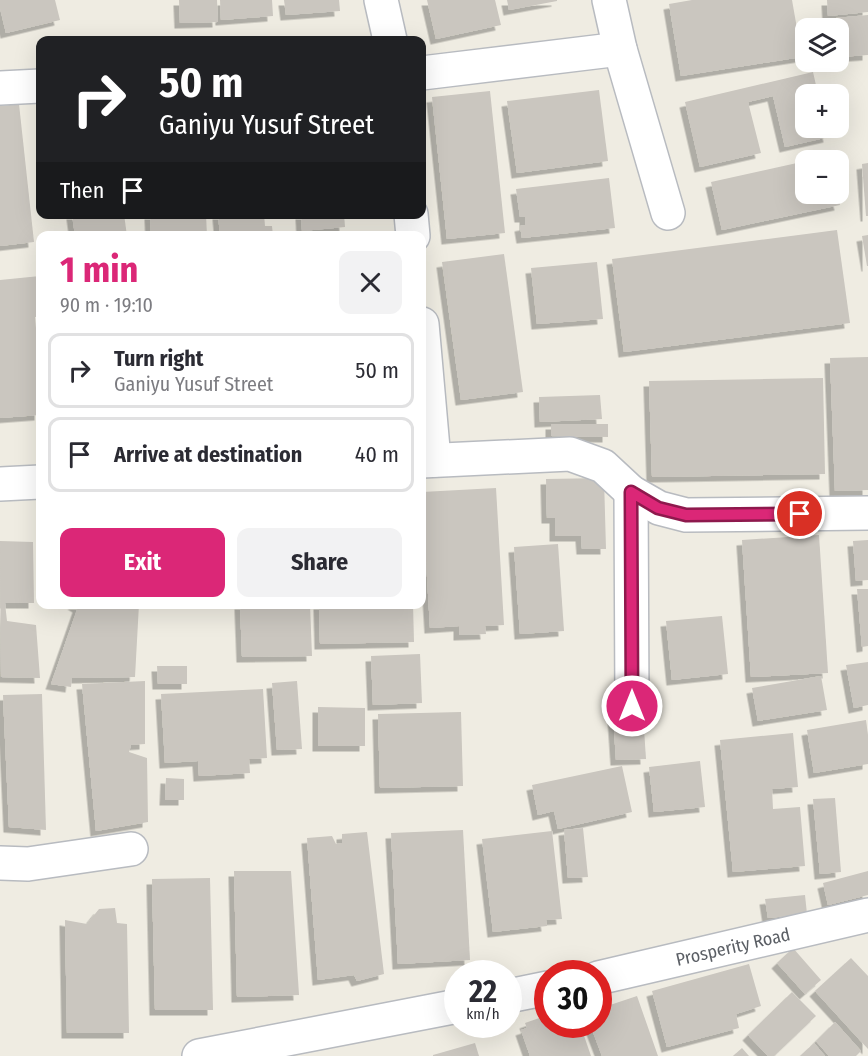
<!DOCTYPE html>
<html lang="en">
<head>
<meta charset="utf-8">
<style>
	:root { --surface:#fff; --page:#f2f2f3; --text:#2b2b33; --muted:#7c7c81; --line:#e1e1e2; --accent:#db2777 }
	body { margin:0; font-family:"Fira Sans Condensed",sans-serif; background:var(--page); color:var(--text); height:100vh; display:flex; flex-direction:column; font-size:22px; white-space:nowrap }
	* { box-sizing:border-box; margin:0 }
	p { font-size:20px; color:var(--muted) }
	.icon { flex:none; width:33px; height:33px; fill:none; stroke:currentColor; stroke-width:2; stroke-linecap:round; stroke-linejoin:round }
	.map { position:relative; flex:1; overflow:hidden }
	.drawer { position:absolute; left:36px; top:231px; width:390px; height:378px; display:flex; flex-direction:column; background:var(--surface); border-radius:12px; box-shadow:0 6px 24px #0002 }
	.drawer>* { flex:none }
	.guide { position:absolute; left:36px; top:36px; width:390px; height:183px; border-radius:12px; box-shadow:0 6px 24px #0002; background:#202124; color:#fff; overflow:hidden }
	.tools { position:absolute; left:795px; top:18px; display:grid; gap:12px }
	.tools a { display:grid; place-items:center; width:54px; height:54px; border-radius:12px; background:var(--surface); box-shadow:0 6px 24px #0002; font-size:30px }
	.speed { position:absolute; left:444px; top:960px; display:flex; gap:12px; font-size:30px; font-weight:700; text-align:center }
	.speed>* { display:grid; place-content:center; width:78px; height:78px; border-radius:50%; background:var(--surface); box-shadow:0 6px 24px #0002; line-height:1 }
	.speed small { font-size:15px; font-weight:400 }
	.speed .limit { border:9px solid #d22; background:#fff; color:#111 }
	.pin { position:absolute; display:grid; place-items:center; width:51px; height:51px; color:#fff; margin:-26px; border:3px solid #fff; border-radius:50%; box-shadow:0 2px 6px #0007 }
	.me { position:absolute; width:66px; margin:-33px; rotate:0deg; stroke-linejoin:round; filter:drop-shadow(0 0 4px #0008) }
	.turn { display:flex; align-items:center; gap:21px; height:126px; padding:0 24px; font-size:27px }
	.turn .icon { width:78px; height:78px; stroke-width:2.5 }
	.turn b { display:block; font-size:42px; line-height:51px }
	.then { display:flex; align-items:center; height:57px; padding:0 24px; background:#0003; gap:12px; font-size:22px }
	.round { display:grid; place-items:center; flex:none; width:63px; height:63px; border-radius:12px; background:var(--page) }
	.headline { display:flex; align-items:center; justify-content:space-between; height:102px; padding:0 24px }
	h1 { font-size:36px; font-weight:700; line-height:45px; color:var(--accent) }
	.primary-button { display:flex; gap:12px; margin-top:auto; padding:12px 24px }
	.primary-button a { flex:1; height:69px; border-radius:12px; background:var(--accent); color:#fff; font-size:24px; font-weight:700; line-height:69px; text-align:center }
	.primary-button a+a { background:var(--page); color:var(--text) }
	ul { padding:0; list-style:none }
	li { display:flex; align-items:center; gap:18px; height:75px; margin:0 12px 9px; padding:0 12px; border:3px solid var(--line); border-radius:12px }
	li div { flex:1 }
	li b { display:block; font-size:22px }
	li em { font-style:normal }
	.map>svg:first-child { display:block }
</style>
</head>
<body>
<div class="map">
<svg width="868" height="1056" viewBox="0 0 868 1056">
	<defs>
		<filter id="shadow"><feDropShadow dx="-5.5" dy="5.5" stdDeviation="0" flood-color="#0004"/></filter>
	</defs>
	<rect width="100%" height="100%" fill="#efece2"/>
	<g fill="#cac6bf" filter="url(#shadow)">
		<path d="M 0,0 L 55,0 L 60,20 L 6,33 L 0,8 Z"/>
		<path d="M 179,0 L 217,0 L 218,22 L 180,23 Z"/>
		<path d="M 220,0 L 272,0 L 273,16 L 221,20 Z"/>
		<path d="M 284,0 L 339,0 L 340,11 L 286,15 Z"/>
		<path d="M 427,0 L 495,0 L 501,25 L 436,39 Z"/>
		<path d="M 507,0 L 557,0 L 557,1 L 509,10 Z"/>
		<path d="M 692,0 L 792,0 L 802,57 L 681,76 L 669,4 Z"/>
		<path d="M 827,0 L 868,0 L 868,12 L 828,16 Z"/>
		<path d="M 868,15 L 868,55 L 840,57 L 836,18 Z"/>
		<path d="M 813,72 L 818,94 L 806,94 L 806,128 L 827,128 L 829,137 L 785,147 L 773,96 L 748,102 L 761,153 L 700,167 L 685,102 Z"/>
		<path d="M 599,90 L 608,161 L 517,173 L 507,101 Z"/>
		<path d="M 490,91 L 505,233 L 447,239 L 432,97 Z"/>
		<path d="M 19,104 L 34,242 L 0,246 L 0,106 Z"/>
		<path d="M 806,161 L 806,194 L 837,194 L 840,205 L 722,230 L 711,182 Z"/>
		<path d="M 868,163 L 868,216 L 866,216 L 862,164 Z"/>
		<path d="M 609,178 L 615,228 L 522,238 L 520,226 L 525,225 L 525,217 L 520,217 L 516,189 Z"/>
		<path d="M 72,214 L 124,214 L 127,236 L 75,236 Z"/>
		<path d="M 150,214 L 206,214 L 207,236 L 151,236 Z"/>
		<path d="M 218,214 L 264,214 L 265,226 L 272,226 L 273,236 L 220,236 Z"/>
		<path d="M 301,214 L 344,214 L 345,227 L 302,231 Z"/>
		<path d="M 837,230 L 850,323 L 624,352 L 612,259 Z"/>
		<path d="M 868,235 L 868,266 L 867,266 L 862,236 Z"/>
		<path d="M 504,254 L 523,392 L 461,400 L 442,262 Z"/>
		<path d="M 597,262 L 603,319 L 537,324 L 531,268 Z"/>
		<path d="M 40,276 L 40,317 L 35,317 L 40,372 L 40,415 L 0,418 L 0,280 Z"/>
		<path d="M 868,357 L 868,490 L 835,491 L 830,358 Z"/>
		<path d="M 823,378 L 825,474 L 652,477 L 649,381 Z"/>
		<path d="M 600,395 L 602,419 L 540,422 L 539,397 Z"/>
		<path d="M 551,424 L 608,424 L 608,437 L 551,436 Z"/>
		<path d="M 604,478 L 606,549 L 582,549 L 581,536 L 555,536 L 555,518 L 547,518 L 546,479 Z"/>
		<path d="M 496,488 L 504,625 L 485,626 L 486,634 L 459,635 L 459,626 L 430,628 L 422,492 Z"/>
		<path d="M 819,535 L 828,673 L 751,677 L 742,540 Z"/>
		<path d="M 868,540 L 868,580 L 856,581 L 853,541 Z"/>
		<path d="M 0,541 L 33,542 L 34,603 L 5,603 L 7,621 L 36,625 L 40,678 L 1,677 Z"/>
		<path d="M 558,544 L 564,631 L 520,634 L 514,547 Z"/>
		<path d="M 857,589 L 868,589 L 868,646 L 862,647 Z"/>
		<path d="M 73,604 L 139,604 L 135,677 L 72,678 L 71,687 L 51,684 L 78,607 Z"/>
		<path d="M 240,604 L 310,604 L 312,656 L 242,657 Z"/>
		<path d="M 319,604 L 413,604 L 414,642 L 320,644 Z"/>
		<path d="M 722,616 L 728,674 L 672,680 L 666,621 Z"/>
		<path d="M 420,654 L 422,703 L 373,705 L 371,656 Z"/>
		<path d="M 868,662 L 868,705 L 854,708 L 846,665 Z"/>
		<path d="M 157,666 L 187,666 L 187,684 L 158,684 Z"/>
		<path d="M 821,676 L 827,710 L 758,721 L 752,688 Z"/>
		<path d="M 145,681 L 145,744 L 131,745 L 129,752 L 147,758 L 148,822 L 96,831 L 82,684 Z"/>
		<path d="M 297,681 L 302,749 L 277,750 L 272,683 Z"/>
		<path d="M 263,689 L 267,758 L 249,759 L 250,773 L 199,776 L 198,761 L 165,763 L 161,694 Z"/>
		<path d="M 42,694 L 46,830 L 9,827 L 3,695 Z"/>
		<path d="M 318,707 L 365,708 L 365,746 L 318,746 Z"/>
		<path d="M 461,712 L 463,786 L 380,788 L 378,714 Z"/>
		<path d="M 643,714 L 646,759 L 616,760 L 613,715 Z"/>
		<path d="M 866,720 L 868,735 L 868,764 L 814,773 L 807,730 Z"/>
		<path d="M 793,733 L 798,787 L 772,789 L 773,809 L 800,807 L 805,866 L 733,872 L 720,740 Z"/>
		<path d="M 700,761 L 705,807 L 654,812 L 649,767 Z"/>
		<path d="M 622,766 L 632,812 L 558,829 L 554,811 L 538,815 L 532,785 Z"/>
		<path d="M 166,778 L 184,779 L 184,800 L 165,800 Z"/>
		<path d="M 835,798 L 841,872 L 820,874 L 813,799 Z"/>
		<path d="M 583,828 L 588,877 L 568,878 L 564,830 Z"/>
		<path d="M 463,830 L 470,960 L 398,964 L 391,833 Z"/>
		<path d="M 552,831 L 562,919 L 546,920 L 547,926 L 493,932 L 482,839 Z"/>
		<path d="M 367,832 L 384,974 L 357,981 L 354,975 L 318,980 L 307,838 L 332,836 L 336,844 L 342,843 L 342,834 Z"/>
		<path d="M 234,871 L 291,871 L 299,995 L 237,997 Z"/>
		<path d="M 868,871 L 868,895 L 828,905 L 823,883 Z"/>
		<path d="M 210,878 L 213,1010 L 155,1010 L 152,879 Z"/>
		<path d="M 805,895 L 807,914 L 768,918 L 765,899 Z"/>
		<path d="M 115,908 L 117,923 L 127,924 L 129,1033 L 67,1033 L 65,920 L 87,924 L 99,909 Z"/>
		<path d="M 793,948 L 821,980 L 805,994 L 777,963 Z"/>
		<path d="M 851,958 L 868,976 L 868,1049 L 815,991 Z"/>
		<path d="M 749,964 L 761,1006 L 736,1014 L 739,1028 L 667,1047 L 652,991 Z"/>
		<path d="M 792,992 L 816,1016 L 774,1056 L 768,1056 L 748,1035 Z"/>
		<path d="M 637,996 L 658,1056 L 602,1056 L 590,1024 L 598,1024 L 598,1009 Z"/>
		<path d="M 548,1015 L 548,1024 L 580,1024 L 591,1056 L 530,1056 L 521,1030 L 527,1028 L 525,1023 Z"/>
		<path d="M 835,1022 L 861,1051 L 856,1056 L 829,1056 L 816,1041 Z"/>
		<path d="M 475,1043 L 479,1056 L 433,1056 L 433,1055 Z"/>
		<path d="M 814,1043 L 825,1056 L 800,1056 Z"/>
		<path d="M 742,1048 L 749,1056 L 733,1056 Z"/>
	</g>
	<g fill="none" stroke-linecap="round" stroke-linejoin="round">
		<g stroke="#b8bbc0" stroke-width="36">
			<g id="minor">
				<path d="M 381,0 L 390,40"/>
				<path d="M 609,0 L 620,49 L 668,213"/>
				<path d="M 422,73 L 620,49"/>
				<path d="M 0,88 L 40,86"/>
				<path d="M 411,214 L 413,236"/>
				<path d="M 422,324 L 434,460"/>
				<path d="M 422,461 L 570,454 L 603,466 L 631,492 L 659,508 L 686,515 L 868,513"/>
				<path d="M 0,484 L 40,482"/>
				<path d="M 631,492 L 632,706"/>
				<path d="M 0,863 L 28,864 L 131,849"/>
				<path d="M 598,978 L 868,915"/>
				<path d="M 508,996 L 548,988"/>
				<path d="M 199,1056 L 458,1006"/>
			</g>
		</g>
		<use href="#minor" stroke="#fff" stroke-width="33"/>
	</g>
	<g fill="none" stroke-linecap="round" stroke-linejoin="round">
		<g stroke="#8e194d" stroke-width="15">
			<path id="route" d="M 632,706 L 631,492 L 658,508 L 686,515 L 800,514"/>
		</g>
		<use href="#route" stroke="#db2777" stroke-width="10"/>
	</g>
	<g text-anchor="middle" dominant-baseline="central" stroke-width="4.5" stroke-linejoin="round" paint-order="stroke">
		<g font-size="18" fill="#5b5f65" stroke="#fff">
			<text transform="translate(733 947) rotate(-13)">Prosperity Road</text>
		</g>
	</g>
</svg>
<div class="tools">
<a><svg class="icon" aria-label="layers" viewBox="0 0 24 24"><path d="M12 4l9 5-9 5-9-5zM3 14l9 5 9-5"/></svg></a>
<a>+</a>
<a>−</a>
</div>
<div class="speed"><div>22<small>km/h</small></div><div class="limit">30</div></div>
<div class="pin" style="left:800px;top:514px;background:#d93025"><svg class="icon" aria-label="arrive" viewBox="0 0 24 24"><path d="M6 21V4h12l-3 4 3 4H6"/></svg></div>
<svg class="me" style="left:632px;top:706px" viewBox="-20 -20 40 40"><circle r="17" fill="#db2777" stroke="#fff" stroke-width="3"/><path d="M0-11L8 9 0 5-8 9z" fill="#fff"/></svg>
<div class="guide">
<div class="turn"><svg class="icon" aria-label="right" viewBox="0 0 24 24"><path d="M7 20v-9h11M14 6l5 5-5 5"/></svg><div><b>50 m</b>Ganiyu Yusuf Street</div></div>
<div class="then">Then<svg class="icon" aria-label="arrive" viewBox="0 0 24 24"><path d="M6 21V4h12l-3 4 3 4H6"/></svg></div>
</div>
<section class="drawer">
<div class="headline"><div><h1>1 min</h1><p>90 m · 19:10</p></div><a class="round"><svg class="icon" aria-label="close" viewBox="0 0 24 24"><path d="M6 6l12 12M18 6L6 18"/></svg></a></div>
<ul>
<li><svg class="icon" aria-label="right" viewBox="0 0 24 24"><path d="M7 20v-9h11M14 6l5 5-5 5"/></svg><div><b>Turn right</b><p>Ganiyu Yusuf Street</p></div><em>50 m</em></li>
<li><svg class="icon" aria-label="arrive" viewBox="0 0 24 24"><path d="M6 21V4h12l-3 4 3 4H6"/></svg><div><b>Arrive at destination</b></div><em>40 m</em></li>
</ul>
<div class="primary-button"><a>Exit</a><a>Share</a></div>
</section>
</div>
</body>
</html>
